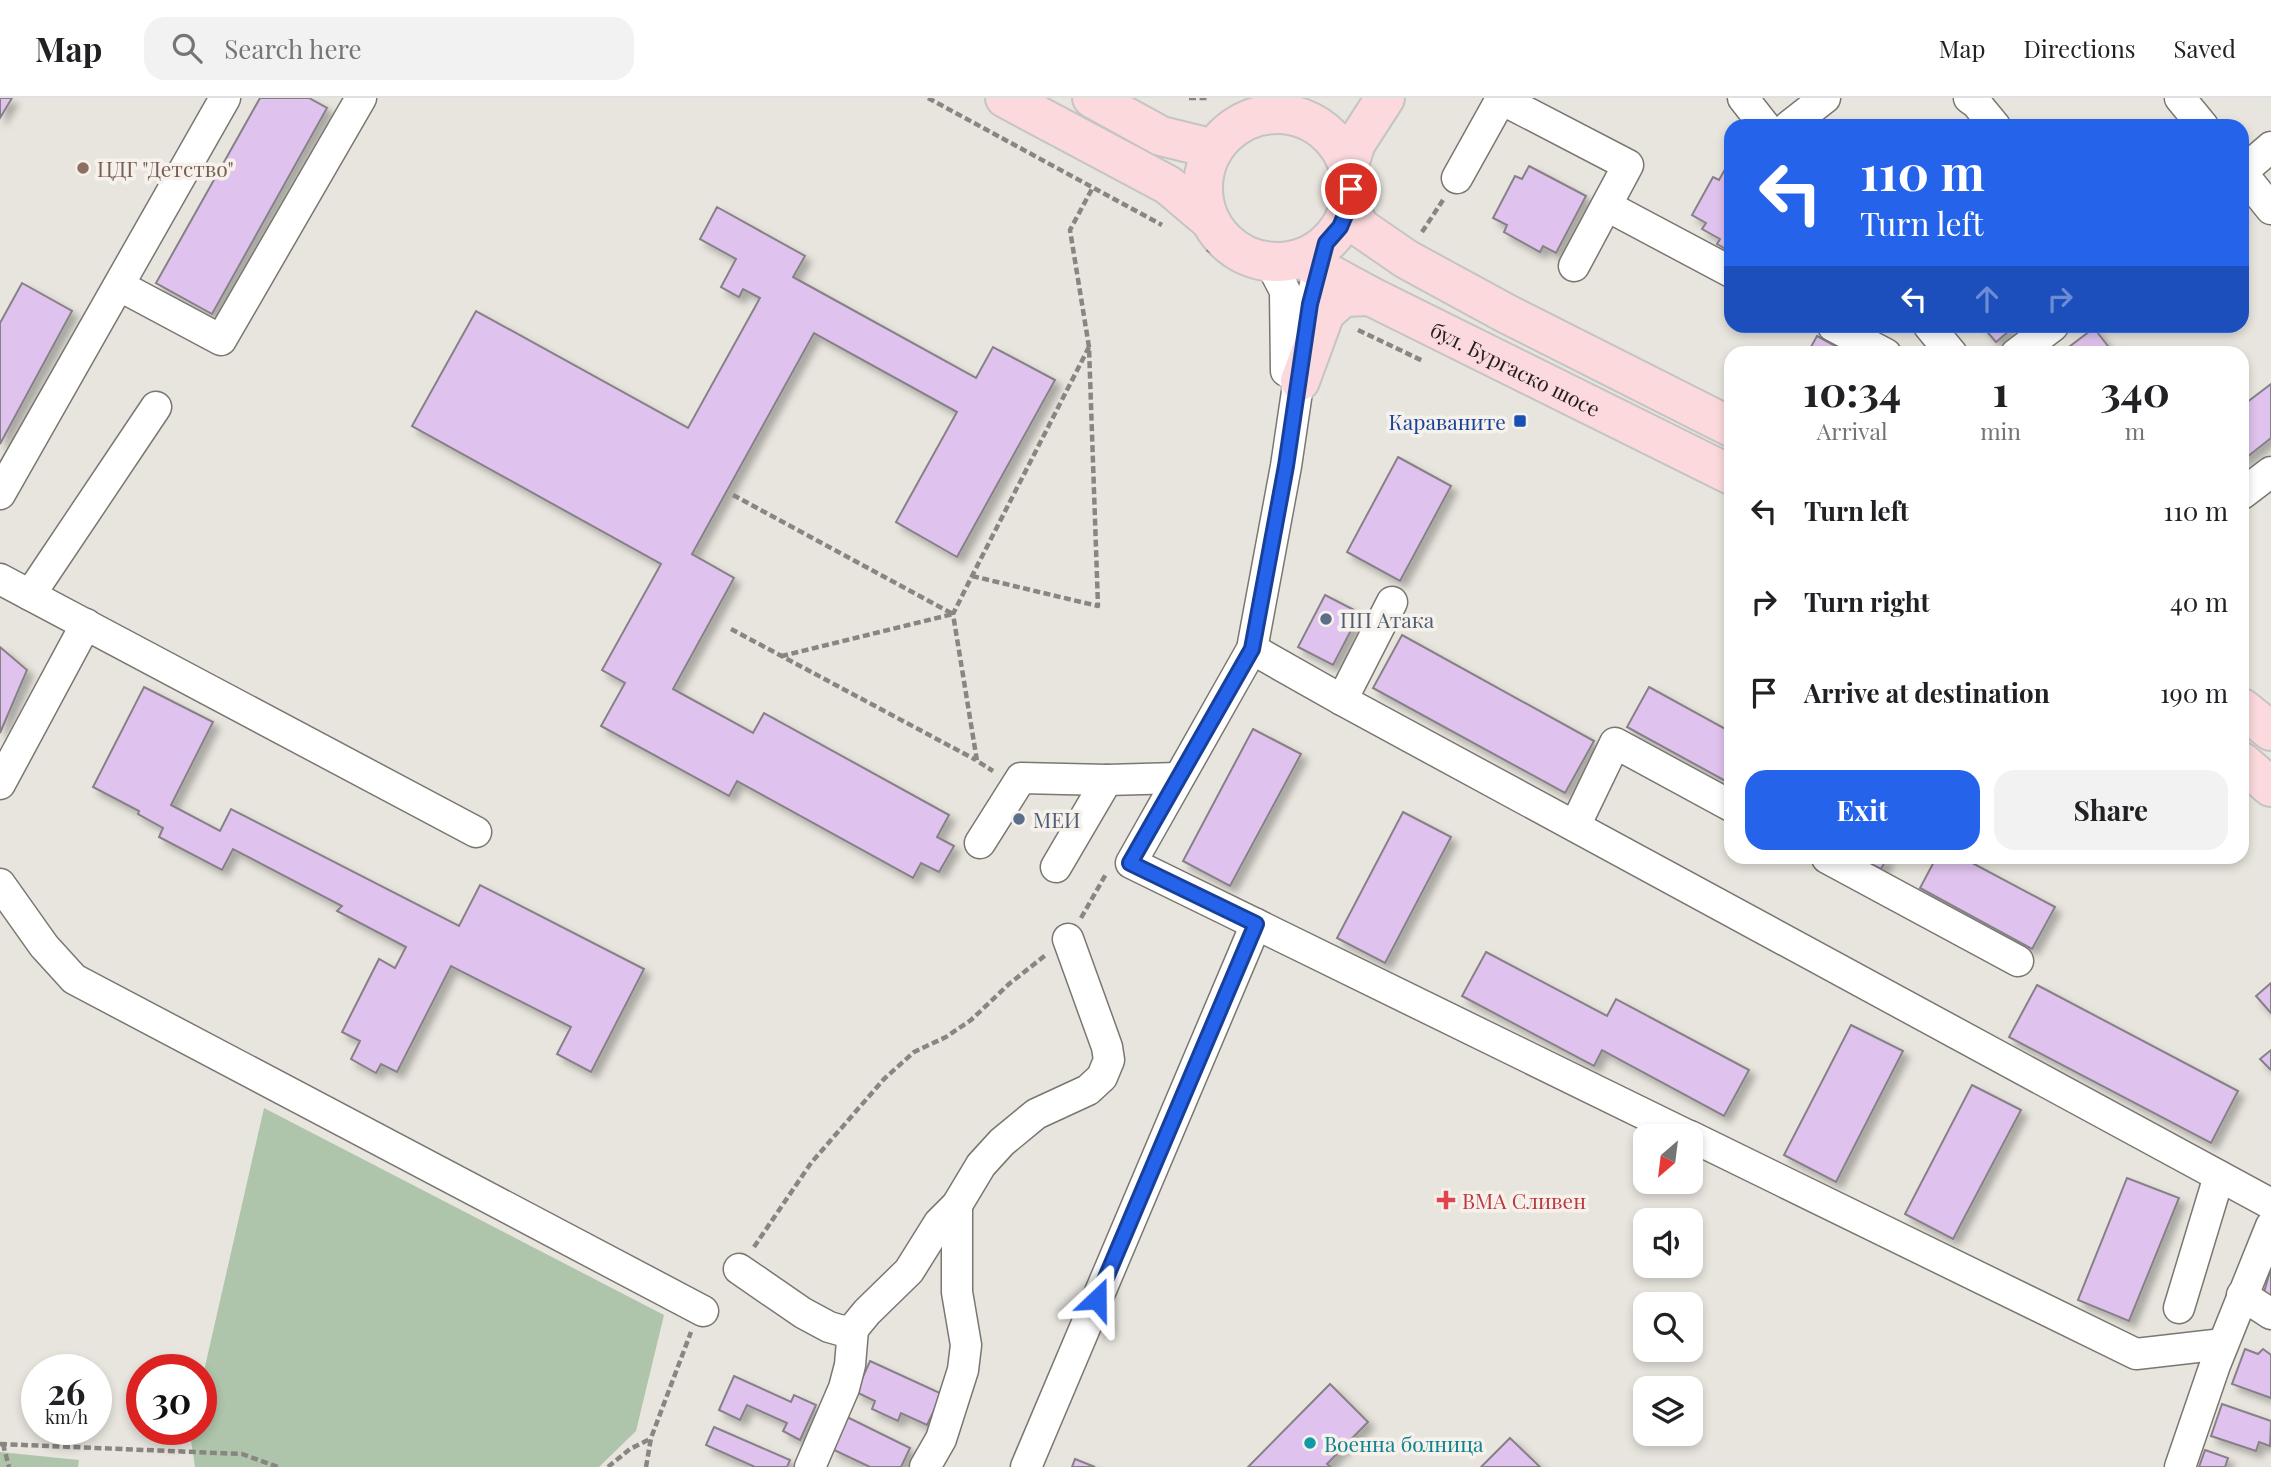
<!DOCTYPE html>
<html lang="en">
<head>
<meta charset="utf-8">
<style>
	:root { --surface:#fff; --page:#f2f2f2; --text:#202124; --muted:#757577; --line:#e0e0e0; --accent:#2563eb }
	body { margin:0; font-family:"Playfair Display",serif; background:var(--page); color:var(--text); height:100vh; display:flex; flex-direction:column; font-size:26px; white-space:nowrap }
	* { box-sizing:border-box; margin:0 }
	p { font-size:23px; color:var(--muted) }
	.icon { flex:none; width:38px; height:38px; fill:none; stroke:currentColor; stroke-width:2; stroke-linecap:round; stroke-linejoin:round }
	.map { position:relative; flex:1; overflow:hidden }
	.drawer { position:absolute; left:1724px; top:248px; width:525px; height:518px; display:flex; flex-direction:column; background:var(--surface); border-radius:21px; box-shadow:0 4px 10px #0003 }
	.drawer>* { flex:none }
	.hud { position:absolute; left:1724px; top:21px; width:525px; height:214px; border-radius:21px; box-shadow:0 4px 10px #0003; background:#2563eb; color:#fff; overflow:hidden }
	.needle { width:46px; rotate:208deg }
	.buttons { position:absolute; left:1633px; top:1026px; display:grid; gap:14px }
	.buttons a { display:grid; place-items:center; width:70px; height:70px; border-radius:14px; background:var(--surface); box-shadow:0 4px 10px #0003; font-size:35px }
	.speed { position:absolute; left:21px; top:1256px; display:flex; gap:14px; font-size:35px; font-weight:700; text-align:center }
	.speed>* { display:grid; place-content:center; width:91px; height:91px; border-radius:50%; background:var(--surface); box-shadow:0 4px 10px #0003; line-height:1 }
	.speed small { font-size:18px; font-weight:400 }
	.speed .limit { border:10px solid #d22; background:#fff; color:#111 }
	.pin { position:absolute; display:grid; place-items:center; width:60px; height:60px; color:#fff; margin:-30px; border:4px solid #fff; border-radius:50%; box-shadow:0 2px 7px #0007 }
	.me { position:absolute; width:77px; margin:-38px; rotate:23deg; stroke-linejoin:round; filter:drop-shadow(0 0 5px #0008) }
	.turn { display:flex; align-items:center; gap:24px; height:147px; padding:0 21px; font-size:32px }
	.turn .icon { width:91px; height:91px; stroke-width:2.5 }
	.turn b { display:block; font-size:49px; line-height:60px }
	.lanes { display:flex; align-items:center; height:66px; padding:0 21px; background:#0003; justify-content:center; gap:35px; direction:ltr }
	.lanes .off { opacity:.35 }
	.eta { display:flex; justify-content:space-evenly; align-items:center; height:119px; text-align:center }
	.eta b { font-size:42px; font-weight:700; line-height:49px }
	.button { display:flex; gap:14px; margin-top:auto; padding:14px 21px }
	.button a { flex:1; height:80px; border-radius:21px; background:var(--accent); color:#fff; font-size:28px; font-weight:700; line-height:80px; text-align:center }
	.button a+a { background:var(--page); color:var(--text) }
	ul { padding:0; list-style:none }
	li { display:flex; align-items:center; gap:21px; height:91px; padding:0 21px }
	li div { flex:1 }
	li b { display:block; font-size:26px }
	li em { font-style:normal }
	header { display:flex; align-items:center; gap:42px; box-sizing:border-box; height:98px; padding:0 35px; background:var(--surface); border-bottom:2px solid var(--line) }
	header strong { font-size:33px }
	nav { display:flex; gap:38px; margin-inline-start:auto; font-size:24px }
	.search { width:490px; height:63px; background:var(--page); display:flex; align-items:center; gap:18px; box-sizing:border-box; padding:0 24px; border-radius:21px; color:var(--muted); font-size:26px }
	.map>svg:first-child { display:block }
</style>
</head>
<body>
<header>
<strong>Map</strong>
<div class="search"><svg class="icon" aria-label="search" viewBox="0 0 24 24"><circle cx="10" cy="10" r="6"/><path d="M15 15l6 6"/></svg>Search here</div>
<nav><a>Map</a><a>Directions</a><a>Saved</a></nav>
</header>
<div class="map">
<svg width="2271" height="1369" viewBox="0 0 2271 1369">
	<defs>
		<filter id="shadow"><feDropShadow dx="6" dy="6" stdDeviation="3.5" flood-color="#0004"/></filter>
	</defs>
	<rect width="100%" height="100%" fill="#e8e5de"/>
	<g fill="#aec5ac">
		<path d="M 264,1010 L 664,1217 L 636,1333 L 599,1369 L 195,1369 L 190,1336 L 191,1332 L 201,1332 L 201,1286 Z"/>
		<path d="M 0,1354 L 79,1362 L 78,1369 L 0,1369 Z"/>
	</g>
	<g fill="#dfc2ed" stroke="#858187" stroke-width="2" filter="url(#shadow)">
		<path d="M 0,0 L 12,0 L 0,20 Z"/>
		<path d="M 260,0 L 309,0 L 327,10 L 212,216 L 156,185 Z"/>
		<path d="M 1728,66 L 1731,68 L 1731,154 L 1717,146 L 1720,141 L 1702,131 L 1706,125 L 1692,117 L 1713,79 L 1719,82 Z"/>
		<path d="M 1529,68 L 1586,98 L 1556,155 L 1543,148 L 1540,154 L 1504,134 L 1507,127 L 1493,120 L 1515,78 L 1522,81 Z"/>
		<path d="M 717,109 L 805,158 L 793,179 L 976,280 L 993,249 L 1055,282 L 957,459 L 896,424 L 957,314 L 814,235 L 692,456 L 734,480 L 673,591 L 753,635 L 764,615 L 949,717 L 937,739 L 954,748 L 939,774 L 921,765 L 913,780 L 737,683 L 729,698 L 601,628 L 625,585 L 602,572 L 661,466 L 412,328 L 476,213 L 688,330 L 760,200 L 743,191 L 739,199 L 721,189 L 736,161 L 700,141 Z"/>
		<path d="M 22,185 L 72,213 L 0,346 L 0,225 Z"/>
		<path d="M 1982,228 L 2015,228 L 1996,244 Z"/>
		<path d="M 2094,230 L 2114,256 L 2068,256 L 2065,252 Z"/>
		<path d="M 1817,238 L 1850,256 L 1807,256 Z"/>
		<path d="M 2271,286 L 2271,340 L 2242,363 L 2242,308 Z"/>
		<path d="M 1398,359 L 1451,388 L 1400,483 L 1347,454 Z"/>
		<path d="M 1325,497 L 1360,515 L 1333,567 L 1298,549 Z"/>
		<path d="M 1402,537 L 1594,643 L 1565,695 L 1373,590 Z"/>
		<path d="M 0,549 L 27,572 L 0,635 Z"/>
		<path d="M 144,589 L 213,624 L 171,707 L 220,733 L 231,711 L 459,828 L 480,787 L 644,871 L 591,974 L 557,956 L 571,929 L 451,868 L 397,974 L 381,966 L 376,975 L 351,961 L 360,943 L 342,934 L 379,861 L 395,870 L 406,849 L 337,813 L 342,808 L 233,751 L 222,772 L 159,739 L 163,730 L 138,716 L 139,713 L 93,689 Z"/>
		<path d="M 1649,589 L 1731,634 L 1731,686 L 1627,629 Z"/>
		<path d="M 1253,631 L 1301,656 L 1230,788 L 1183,763 Z"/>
		<path d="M 1403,714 L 1451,739 L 1385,865 L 1337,840 Z"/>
		<path d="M 1859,760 L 1887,760 L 1881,771 Z"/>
		<path d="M 1936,760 L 1963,760 L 2055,809 L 2032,851 L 1920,790 Z"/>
		<path d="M 1486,854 L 1607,918 L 1616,901 L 1749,972 L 1724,1018 L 1602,952 L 1594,968 L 1462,898 Z"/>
		<path d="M 2271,885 L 2271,915 L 2256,898 Z"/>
		<path d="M 2037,887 L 2238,993 L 2211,1045 L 2009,939 Z"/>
		<path d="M 1851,927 L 1903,953 L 1836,1084 L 1784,1057 Z"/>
		<path d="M 2271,952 L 2271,972 L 2260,961 Z"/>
		<path d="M 1972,987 L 2021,1012 L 1953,1141 L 1905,1116 Z"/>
		<path d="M 2127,1080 L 2179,1100 L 2129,1223 L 2078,1202 Z"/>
		<path d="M 2271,1170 L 2271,1199 L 2264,1194 Z"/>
		<path d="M 2245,1251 L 2258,1256 L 2263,1251 L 2271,1257 L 2271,1300 L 2232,1286 Z"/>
		<path d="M 870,1263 L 942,1296 L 927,1327 L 901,1315 L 898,1323 L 872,1311 L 875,1303 L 856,1294 Z"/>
		<path d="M 734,1278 L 791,1304 L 794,1297 L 816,1307 L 800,1342 L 783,1333 L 787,1325 L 747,1307 L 740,1322 L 719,1312 Z"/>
		<path d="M 1330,1286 L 1368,1324 L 1327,1366 L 1331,1369 L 1248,1369 Z"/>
		<path d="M 2222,1306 L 2271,1323 L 2270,1348 L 2259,1344 L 2256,1353 L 2211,1338 Z"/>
		<path d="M 847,1319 L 910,1350 L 901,1369 L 870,1369 L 832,1351 Z"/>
		<path d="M 714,1329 L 790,1362 L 787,1369 L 755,1369 L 706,1347 Z"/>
		<path d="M 1510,1340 L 1540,1369 L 1481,1369 Z"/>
		<path d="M 2205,1352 L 2228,1360 L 2225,1369 L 2199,1369 Z"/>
		<path d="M 1075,1361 L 1095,1369 L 1072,1369 Z"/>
	</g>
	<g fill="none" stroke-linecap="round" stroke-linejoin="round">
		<g stroke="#7a7771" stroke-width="33">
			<g id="minor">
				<path d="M 1743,0 L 1765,28"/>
				<path d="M 1969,0 L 1976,5 L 1995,28"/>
				<path d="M 2180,0 L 2203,28"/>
				<path d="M 1789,28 L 1825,0"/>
				<path d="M 2242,74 L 2271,49"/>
				<path d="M 2242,75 L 2271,111"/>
				<path d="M 1457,80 L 1501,1 L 1628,67 L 1574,168"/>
				<path d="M 1607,108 L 1731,174"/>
				<path d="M 1326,145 L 1310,206 L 1286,368 L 1252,551 L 1131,765 L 1689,1038"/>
				<path d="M 1270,164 L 1285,193 L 1286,273"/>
				<path d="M 120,188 L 221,242 L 361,0"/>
				<path d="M 1833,228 L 1886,256"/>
				<path d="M 1929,228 L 1952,256"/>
				<path d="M 2016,256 L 2053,228"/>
				<path d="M 0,396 L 225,0"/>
				<path d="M 2242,396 L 2271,374"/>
				<path d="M 0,481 L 476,734"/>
				<path d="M 30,497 L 156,309"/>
				<path d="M 1252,551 L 1342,602 L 2271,1106"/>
				<path d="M 1342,602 L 1392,504"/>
				<path d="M 0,686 L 86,526"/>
				<path d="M 1575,728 L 1615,645 L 1731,708"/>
				<path d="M 980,745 L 1021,680 L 1107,682 L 1178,680"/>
				<path d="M 1827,760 L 2018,863"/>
				<path d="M 1056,769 L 1107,682"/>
				<path d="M 0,786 L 44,848 L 74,881 L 703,1213"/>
				<path d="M 1690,1038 L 2136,1256 L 2223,1246"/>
				<path d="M 739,1171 L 803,1215 L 829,1229 L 843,1233 L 853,1231 L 867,1214 L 909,1173 L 939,1125 L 957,1107 L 981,1067 L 1002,1044 L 1036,1016 L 1088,992 L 1102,979 L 1109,962 L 1107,949 L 1068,841"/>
				<path d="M 2242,1197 L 2271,1216"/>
				<path d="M 2179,1210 L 2219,1078"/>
				<path d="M 810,1369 L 844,1290 L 850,1267 L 853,1231"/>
				<path d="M 925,1369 L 941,1341 L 963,1272 L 966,1247 L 957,1194 L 957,1107"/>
				<path d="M 1026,1369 L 1256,826"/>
				<path d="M 2180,1369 L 2215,1267 L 2271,1128"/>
			</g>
		</g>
		<g stroke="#c5c4c4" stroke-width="42">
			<g id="major">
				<path d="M 1005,0 L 1168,87 L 1207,120"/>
				<path d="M 1092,0 L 1161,38 L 1214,51"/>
				<circle cx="1277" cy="90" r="74"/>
				<path d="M 1348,69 L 1356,45 L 1385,0"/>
				<path d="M 1348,110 L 1361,130 L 1406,161 L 1507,216 L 1731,329"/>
				<path id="s1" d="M 1302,161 L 1370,198 L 1731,377"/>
				<path d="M 1300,283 L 1325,215 L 1343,199 L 1370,198"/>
				<path d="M 2242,610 L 2271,633"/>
				<path d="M 2242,664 L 2271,689"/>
			</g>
		</g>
		<g stroke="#898682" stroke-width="4.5" stroke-dasharray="7 3.5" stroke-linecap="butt">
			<path d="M 928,0 L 1162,127"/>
			<path d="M 1189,0 L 1207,0"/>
			<path d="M 1422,134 L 1443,102"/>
			<path d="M 1207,151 L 1245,172"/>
			<path d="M 1358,232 L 1423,263"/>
			<path d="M 1089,249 L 1070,132 L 1093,89"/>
			<path d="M 733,397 L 953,516 L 782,558"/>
			<path d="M 972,478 L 1098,508 L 1089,249 L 972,478 L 953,516 L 977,663 L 993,673"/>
			<path d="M 731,531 L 976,662"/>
			<path d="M 1081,820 L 1106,776"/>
			<path d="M 754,1149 L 811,1065 L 884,981 L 914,954 L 946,939 L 971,922 L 1009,886 L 1047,856"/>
			<path d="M 0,1346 L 242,1356 L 278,1369"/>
			<path d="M 3,1346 L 9,1369"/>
			<path d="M 608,1369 L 630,1351 L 650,1341"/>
			<path d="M 646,1369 L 651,1340 L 691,1234"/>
		</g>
		<use href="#minor" stroke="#fff" stroke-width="30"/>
		<use href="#major" stroke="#fbd9dc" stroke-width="38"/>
	</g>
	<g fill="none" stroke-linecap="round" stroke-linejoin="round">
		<g stroke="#184099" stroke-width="18">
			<path id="route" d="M 1097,1201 L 1256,826 L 1130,765 L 1252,551 L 1286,368 L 1310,206 L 1326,145 L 1340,129 L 1348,110 L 1351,91"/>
		</g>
		<use href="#route" stroke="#2563eb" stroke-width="12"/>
	</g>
	<circle fill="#8d6e63" stroke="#f6f2eb" stroke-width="2.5" cx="83" cy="70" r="7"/>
	<rect fill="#1a4fb4" stroke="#f6f2eb" stroke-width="2.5" x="1513" y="316" width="14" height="14" rx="3.5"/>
	<g fill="#5c6f8a" stroke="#f6f2eb" stroke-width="2.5">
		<circle cx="1326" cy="521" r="7"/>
		<circle cx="1019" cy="721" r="7"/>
	</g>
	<path fill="#e0444e" stroke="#f6f2eb" stroke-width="2.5" d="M1442.5 1091.5h7v7h7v7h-7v7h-7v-7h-7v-7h7z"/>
	<circle fill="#0f9aa8" stroke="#f6f2eb" stroke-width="2.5" cx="1310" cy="1345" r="7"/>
	<g text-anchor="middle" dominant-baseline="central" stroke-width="7" stroke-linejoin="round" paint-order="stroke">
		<g font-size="21" fill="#785e54" stroke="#f6f2eb" text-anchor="start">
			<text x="97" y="70">ЦДГ "Детство"</text>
		</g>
		<g font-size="21" fill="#201e1c" stroke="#f6f2eb">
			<text stroke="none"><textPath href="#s1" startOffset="240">бул. Бургаско шосе</textPath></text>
		</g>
		<g font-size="21" fill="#164399" stroke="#f6f2eb" text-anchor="end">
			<text x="1506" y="323">Караваните</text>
		</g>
		<g font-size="21" fill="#4e5e75" stroke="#f6f2eb" text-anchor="start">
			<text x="1340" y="521">ПП Атака</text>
			<text x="1033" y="721">МЕИ</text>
		</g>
		<g font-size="21" fill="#be3a42" stroke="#f6f2eb" text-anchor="start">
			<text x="1462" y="1102">ВМА Сливен</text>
		</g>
		<g font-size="21" fill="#0d838f" stroke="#f6f2eb" text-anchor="start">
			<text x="1324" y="1345">Военна болница</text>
		</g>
	</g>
</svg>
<div class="buttons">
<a><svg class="needle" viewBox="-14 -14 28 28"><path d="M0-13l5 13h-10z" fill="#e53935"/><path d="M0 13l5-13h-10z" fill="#757577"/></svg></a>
<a><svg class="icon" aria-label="sound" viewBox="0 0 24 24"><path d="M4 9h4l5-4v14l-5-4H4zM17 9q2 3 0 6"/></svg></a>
<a><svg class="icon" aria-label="search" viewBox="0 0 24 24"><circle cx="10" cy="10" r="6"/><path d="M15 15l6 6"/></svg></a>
<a><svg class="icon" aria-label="layers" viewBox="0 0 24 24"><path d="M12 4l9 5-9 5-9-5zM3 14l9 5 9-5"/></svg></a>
</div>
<div class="speed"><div>26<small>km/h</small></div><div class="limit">30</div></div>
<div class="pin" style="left:1351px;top:91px;background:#d93025"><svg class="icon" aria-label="arrive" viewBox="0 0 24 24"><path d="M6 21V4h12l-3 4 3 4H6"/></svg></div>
<svg class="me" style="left:1097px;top:1201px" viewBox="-20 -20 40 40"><path d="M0-17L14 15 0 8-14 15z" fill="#2563eb" stroke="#fff" stroke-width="4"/></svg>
<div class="hud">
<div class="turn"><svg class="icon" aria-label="left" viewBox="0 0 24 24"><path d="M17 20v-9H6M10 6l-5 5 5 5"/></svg><div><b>110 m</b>Turn left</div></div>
<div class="lanes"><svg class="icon" aria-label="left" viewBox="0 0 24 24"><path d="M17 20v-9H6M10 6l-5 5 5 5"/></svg><svg class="icon off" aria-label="ahead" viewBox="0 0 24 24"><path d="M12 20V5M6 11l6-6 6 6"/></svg><svg class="icon off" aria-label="right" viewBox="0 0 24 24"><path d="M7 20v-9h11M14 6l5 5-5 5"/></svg></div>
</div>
<section class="drawer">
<div class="eta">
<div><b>10:34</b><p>Arrival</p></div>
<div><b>1</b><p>min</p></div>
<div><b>340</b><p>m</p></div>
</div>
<ul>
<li><svg class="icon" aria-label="left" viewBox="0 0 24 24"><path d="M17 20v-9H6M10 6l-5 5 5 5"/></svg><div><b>Turn left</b></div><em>110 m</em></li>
<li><svg class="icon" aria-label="right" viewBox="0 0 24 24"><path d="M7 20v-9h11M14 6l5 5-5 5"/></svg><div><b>Turn right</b></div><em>40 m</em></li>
<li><svg class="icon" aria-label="arrive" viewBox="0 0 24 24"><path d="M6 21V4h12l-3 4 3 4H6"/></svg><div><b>Arrive at destination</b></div><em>190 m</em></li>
</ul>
<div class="button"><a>Exit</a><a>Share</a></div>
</section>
</div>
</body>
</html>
